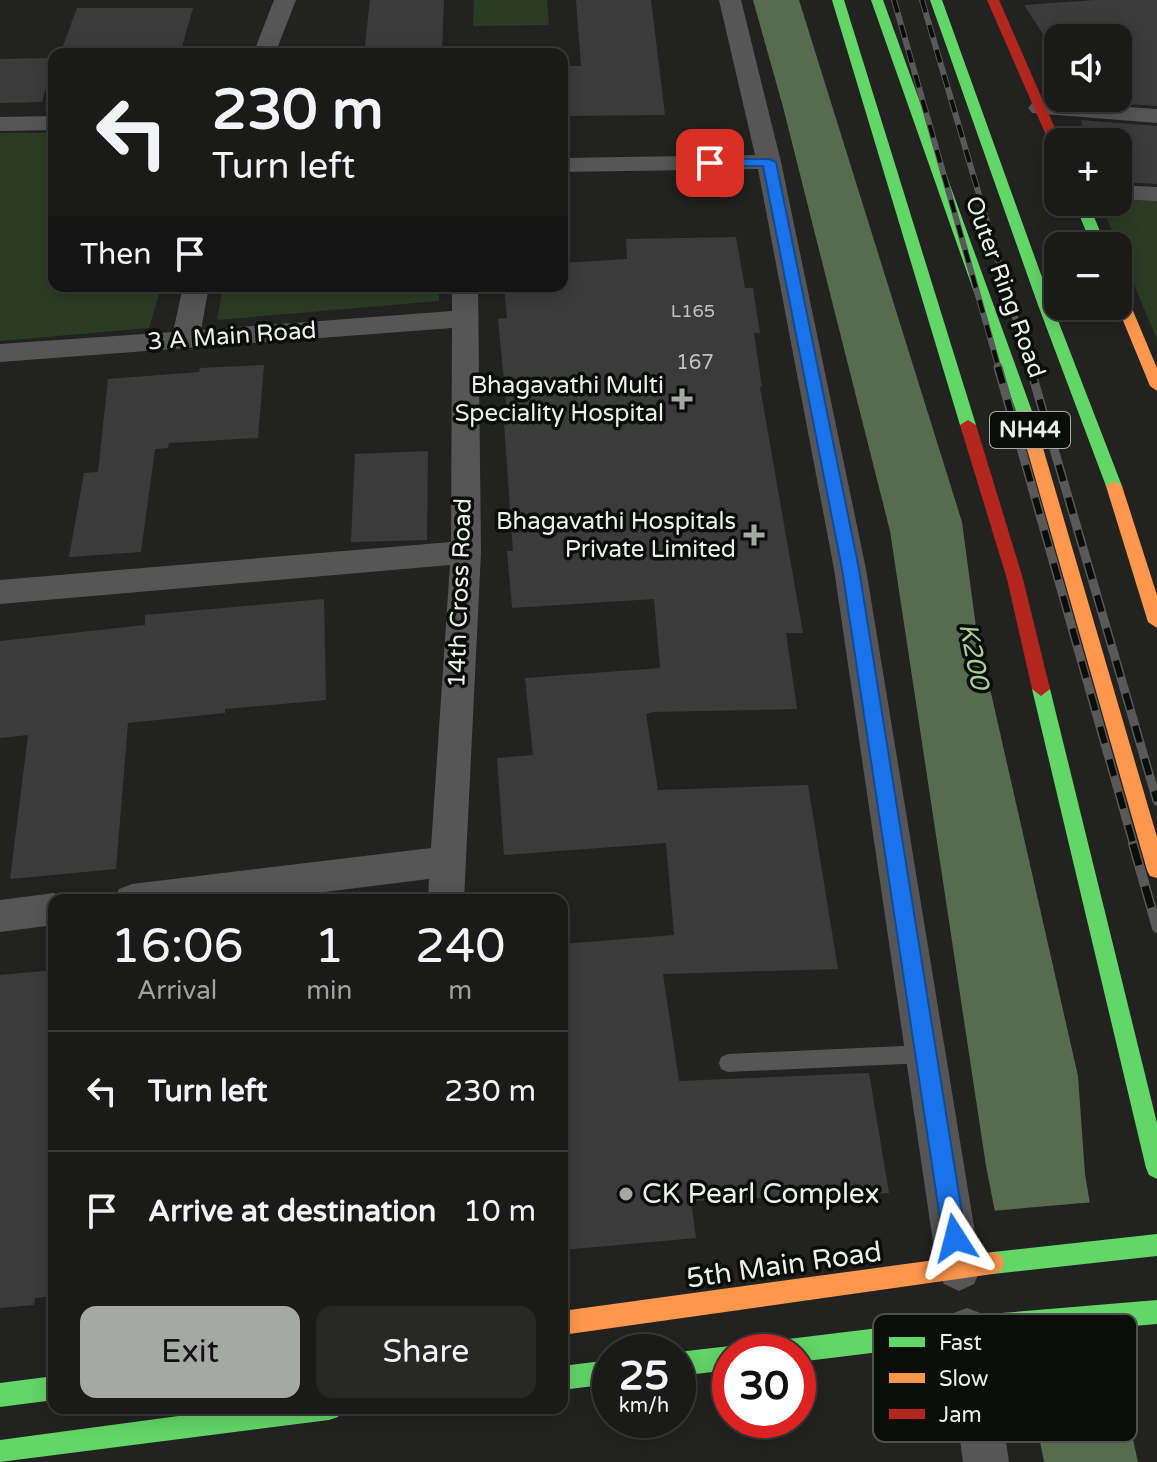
<!DOCTYPE html>
<html lang="en">
<head>
<meta charset="utf-8">
<style>
	:root { --surface:#1a1a19; --page:#272726; --text:#f1f3f6; --muted:#9fa1a2; --line:#383838; --accent:#a6a8a5 }
	body { margin:0; font-family:"Varela Round",sans-serif; background:var(--page); color:var(--text); height:100vh; display:flex; flex-direction:column; font-size:30px; white-space:nowrap }
	* { box-sizing:border-box; margin:0 }
	p { font-size:26px; color:var(--muted) }
	.icon { flex:none; width:44px; height:44px; fill:none; stroke:currentColor; stroke-width:2; stroke-linecap:round; stroke-linejoin:round }
	.map { position:relative; flex:1; overflow:hidden }
	.details { position:absolute; left:48px; top:894px; width:520px; height:520px; display:flex; flex-direction:column; background:var(--surface); border-radius:16px; box-shadow:0 4px 20px #0003,0 0 0 2px var(--line) }
	.details>* { flex:none }
	.banner { position:absolute; left:48px; top:48px; width:520px; height:244px; border-radius:16px; box-shadow:0 4px 20px #0003,0 0 0 2px var(--line); background:#1a1a19; color:var(--text); overflow:hidden }
	.fabs { position:absolute; left:1044px; top:24px; display:grid; gap:16px }
	.fabs a { display:grid; place-items:center; width:88px; height:88px; border-radius:16px; background:var(--surface); box-shadow:0 4px 20px #0003,0 0 0 2px var(--line); font-size:40px }
	.speed { position:absolute; left:592px; top:1334px; display:flex; gap:16px; font-size:40px; font-weight:700; text-align:center }
	.speed>* { display:grid; place-content:center; width:104px; height:104px; border-radius:50%; background:var(--surface); box-shadow:0 4px 20px #0003,0 0 0 2px var(--line); line-height:1 }
	.speed small { font-size:20px; font-weight:400 }
	.speed .limit { border:12px solid #d22; background:#fff; color:#111 }
	.pin { position:absolute; display:grid; place-items:center; width:68px; height:68px; color:#fff; margin:-34px; border-radius:16px; box-shadow:0 4px 12px #0006 }
	.me { position:absolute; width:88px; margin:-44px; rotate:351deg; stroke-linejoin:round; filter:drop-shadow(0 0 6px #0008) }
	.turn { display:flex; align-items:center; gap:28px; height:168px; padding:0 32px; font-size:36px }
	.turn .icon { width:104px; height:104px; stroke-width:2.5 }
	.turn b { display:block; font-size:56px; line-height:68px }
	.then { display:flex; align-items:center; height:76px; padding:0 32px; background:#0003; gap:16px; font-size:30px }
	.eta { display:flex; justify-content:space-evenly; align-items:center; height:136px; text-align:center }
	.eta b { font-size:48px; font-weight:600; line-height:56px }
	.cta { display:flex; gap:16px; margin-top:auto; padding:16px 32px }
	.cta a { flex:1; height:92px; border-radius:16px; background:var(--accent); color:#111; font-size:32px; font-weight:600; line-height:92px; text-align:center }
	.cta a+a { background:var(--page); color:var(--text) }
	ul { padding:0; list-style:none }
	li { display:flex; align-items:center; gap:24px; height:120px; padding:0 32px; border-top:2px solid var(--line) }
	li div { flex:1 }
	li b { display:block; font-size:30px }
	li em { font-style:normal }
	.map>svg:first-child { display:block }
</style>
</head>
<body>
<div class="map">
<svg width="1157" height="1462" viewBox="0 0 1157 1462">
	<rect width="100%" height="100%" fill="#222321"/>
	<g fill="#2c3c24">
		<path d="M 474,0 L 547,0 L 549,25 L 473,26 Z"/>
		<path d="M 0,133 L 54,133 L 54,286 L 161,286 L 149,328 L 0,341 Z"/>
		<path d="M 1118,197 L 1157,200 L 1157,340 L 1100,202 L 1118,202 Z"/>
		<path d="M 223,286 L 439,286 L 439,301 L 217,320 Z"/>
	</g>
	<path fill="#576b4e" d="M 753,0 L 799,0 L 962,522 L 976,627 L 1078,1076 L 1085,1174 L 1119,1377 L 1138,1462 L 1044,1462 L 986,1166 L 890,531 L 783,107 Z"/>
	<path fill="#222321" d="M 1094,1202 L 1125,1383 L 1027,1392 L 991,1211 Z"/>
	<g fill="#3b3b3b">
		<path d="M 370,0 L 444,0 L 442,54 L 364,54 Z"/>
		<path d="M 576,0 L 651,0 L 665,115 L 562,116 L 562,66 L 581,66 Z"/>
		<path d="M 1095,0 L 1157,0 L 1157,106 L 1071,100 L 1118,98 L 1118,38 L 1058,38 L 1058,66 L 1051,55 L 1056,54 L 1024,5 Z"/>
		<path d="M 77,8 L 193,8 L 180,54 L 60,54 Z"/>
		<path d="M 54,58 L 42,102 L 0,103 L 0,59 Z"/>
		<path d="M 1081,120 L 1157,126 L 1157,184 L 1118,182 L 1118,142 L 1086,142 Z"/>
		<path d="M 736,237 L 745,288 L 753,288 L 760,333 L 754,333 L 762,387 L 760,387 L 803,633 L 786,633 L 797,709 L 653,712 L 646,714 L 658,790 L 808,785 L 838,969 L 663,974 L 679,1081 L 869,1073 L 889,1193 L 691,1201 L 696,1238 L 562,1250 L 562,944 L 674,935 L 666,843 L 504,855 L 497,758 L 533,755 L 525,678 L 660,668 L 654,599 L 512,608 L 507,551 L 513,551 L 504,423 L 508,423 L 498,319 L 507,318 L 504,286 L 562,286 L 562,263 L 627,259 L 626,239 Z"/>
		<path d="M 264,365 L 258,438 L 169,443 L 168,448 L 155,449 L 141,552 L 69,557 L 84,473 L 98,472 L 108,379 L 199,372 L 200,368 Z"/>
		<path d="M 428,451 L 427,540 L 351,542 L 355,454 Z"/>
		<path d="M 324,599 L 326,700 L 225,709 L 225,713 L 128,723 L 116,869 L 10,879 L 28,735 L 0,738 L 0,641 L 145,625 L 145,615 Z"/>
		<path d="M 54,970 L 54,1296 L 35,1298 L 34,1305 L 0,1308 L 0,975 Z"/>
	</g>
	<g fill="none" stroke-linecap="round" stroke-linejoin="round">
		<path fill="#565656" fill-rule="evenodd" d="M 924,1045 L 931,1048 L 933,1054 L 931,1060 L 924,1063 L 728,1072 L 721,1069 L 719,1063 L 721,1057 L 728,1054 Z"/>
		<g fill="#565656" fill-rule="evenodd">
			<path d="M 274,0 L 296,0 L 275,54 L 253,54 Z"/>
			<path d="M 719,0 L 741,0 L 781,162 L 866,569 L 981,1269 L 974,1284 L 959,1291 L 944,1284 L 937,1269 L 834,569 L 758,169 L 562,172 L 562,158 L 755,155 Z"/>
			<path d="M 1040,101 L 1157,109 L 1157,123 L 1032,113 L 1028,108 L 1032,103 Z"/>
			<path d="M 54,116 L 54,130 L 0,131 L 0,117 Z"/>
			<path d="M 1118,185 L 1157,187 L 1157,201 L 1118,199 Z"/>
			<path d="M 183,286 L 209,286 L 201,330 L 452,311 L 452,286 L 478,286 L 481,552 L 464,900 L 428,900 L 429,879 L 260,900 L 114,900 L 119,889 L 132,884 L 431,848 L 450,565 L 0,604 L 0,580 L 451,542 L 452,328 L 0,362 L 0,344 L 173,332 Z"/>
			<path d="M 54,893 L 68,900 L 54,900 L 54,925 L 0,932 L 0,900 Z"/>
			<path d="M 967,1308 L 983,1314 L 989,1330 L 1009,1462 L 963,1462 L 945,1330 L 951,1314 Z"/>
		</g>
		<g fill="#63d668" fill-rule="evenodd">
			<path d="M 832,0 L 844,0 L 976,425 L 973,429 L 968,430 L 960,425 Z"/>
			<path d="M 871,0 L 883,0 L 1033,414 L 1030,418 L 1020,418 L 1017,414 Z"/>
			<path d="M 930,0 L 942,0 L 1052,305 L 1122,486 L 1120,490 L 1114,491 L 1106,486 L 1038,305 Z"/>
			<path d="M 1074,202 L 1088,202 L 1106,246 L 1092,246 Z"/>
			<path d="M 1041,682 L 1050,689 L 1157,1123 L 1157,1179 L 1149,1175 L 1146,1168 L 1032,689 Z"/>
			<path d="M 1157,1234 L 1157,1256 L 993,1274 L 985,1271 L 982,1263 L 985,1255 L 993,1252 Z"/>
			<path d="M 1157,1300 L 1157,1324 L 1002,1337 L 798,1362 L 798,1352 L 768,1352 L 772,1344 L 780,1340 L 1002,1313 Z"/>
			<path d="M 730,1346 L 739,1352 L 730,1352 L 730,1370 L 678,1376 L 678,1352 Z"/>
			<path d="M 610,1360 L 610,1384 L 562,1390 L 562,1366 Z"/>
			<path d="M 54,1376 L 54,1400 L 0,1407 L 0,1383 Z"/>
			<path d="M 238,1408 L 341,1408 L 338,1417 L 329,1420 L 0,1462 L 0,1440 Z"/>
		</g>
		<g fill="#ff974d" fill-rule="evenodd">
			<path d="M 1118,288 L 1125,292 L 1157,368 L 1157,391 L 1150,386 L 1117,306 Z"/>
			<path d="M 1025,409 L 1033,414 L 1157,837 L 1157,878 L 1150,876 L 1147,870 L 1017,414 Z"/>
			<path d="M 1114,481 L 1122,486 L 1157,595 L 1157,628 L 1148,622 L 1106,486 Z"/>
			<path d="M 993,1252 L 1001,1255 L 1004,1263 L 1001,1271 L 993,1274 L 562,1335 L 562,1311 Z"/>
		</g>
		<g fill="#b3261e" fill-rule="evenodd">
			<path d="M 987,0 L 999,0 L 1061,142 L 1058,142 L 1058,153 L 1052,149 Z"/>
			<path d="M 968,420 L 976,425 L 1023,579 L 1050,689 L 1041,696 L 1032,689 L 1007,579 L 960,425 Z"/>
		</g>
		<g stroke="#585958" stroke-width="6">
			<g id="rail-far2">
				<path d="M 894,0 L 999,369"/>
				<path d="M 922,0 L 1030,369"/>
			</g>
		</g>
		<g stroke="#585958" stroke-width="9">
			<g id="rail-far1">
				<path d="M 998,367 L 1134,846"/>
				<path d="M 1030,367 L 1157,801"/>
			</g>
		</g>
		<g stroke="#585958" stroke-width="10">
			<path id="rail" d="M 1133,844 L 1157,928"/>
		</g>
		<use href="#rail-far2" stroke="#0b0d0b" stroke-width="4" stroke-dasharray="13" stroke-linecap="butt"/>
		<use href="#rail-far1" stroke="#0b0d0b" stroke-width="6" stroke-dasharray="17" stroke-linecap="butt"/>
		<use href="#rail" stroke="#0b0d0b" stroke-width="7" stroke-dasharray="22" stroke-linecap="butt"/>
	</g>
	<path fill="#1a73e8" stroke="#114b97" stroke-width="2" d="M 710,159 L 769,159 L 776,162 L 859,569 L 966,1238 L 963,1246 L 955,1249 L 947,1246 L 943,1238 L 842,569 L 763,166 L 705,166 L 704,163 Z"/>
	<g fill="#a6a8a5" stroke="#0b0d0b" stroke-width="3">
		<path d="M678 387h8v8h8v8h-8v8h-8v-8h-8v-8h8z"/>
		<path d="M750 523h8v8h8v8h-8v8h-8v-8h-8v-8h8z"/>
		<circle cx="626" cy="1194" r="8"/>
	</g>
	<g text-anchor="middle" dominant-baseline="central" stroke-width="7" stroke-linejoin="round" paint-order="stroke">
		<g font-size="18" fill="#c0c2c0">
			<text x="693" y="311">L165</text>
		</g>
		<g font-size="20" fill="#c0c2c0">
			<text x="695" y="363">167</text>
		</g>
		<rect fill="#0b0d0b" stroke="#a9aba8" stroke-width="2" x="990" y="412" width="80" height="36" rx="6"/>
		<g font-size="22" font-weight="bold" fill="#edefec">
			<text x="1030" y="430">NH44</text>
		</g>
		<g font-size="24" fill="#edefec" stroke="#0b0d0b">
			<text transform="translate(1005 287) rotate(70)">Outer Ring Road</text>
			<text transform="translate(232 336) rotate(-4)">3 A Main Road</text>
			<text transform="translate(460 593) rotate(-88)">14th Cross Road</text>
		</g>
		<g font-size="24" fill="#edefec" stroke="#0b0d0b" text-anchor="end">
			<text x="664" y="385">Bhagavathi Multi<tspan x="664" dy="28">Speciality Hospital</tspan></text>
			<text x="736" y="521">Bhagavathi Hospitals<tspan x="736" dy="28">Private Limited</tspan></text>
		</g>
		<g font-size="26" font-style="italic" fill="#a8cf99" stroke="#0b0d0b">
			<text transform="translate(974 656) rotate(79)">K200</text>
		</g>
		<g font-size="28" fill="#edefec" stroke="#0b0d0b" text-anchor="start">
			<text x="642" y="1194">CK Pearl Complex</text>
		</g>
		<g font-size="28" fill="#edefec" stroke="#0b0d0b">
			<text transform="translate(784 1265) rotate(-8)">5th Main Road</text>
		</g>
	</g>
	<rect x="873" y="1314" width="264" height="128" rx="12" fill="#0b0d0b" stroke="#4f514e" stroke-width="2"/>
	<rect x="889" y="1337" width="36" height="10" fill="#63d668"/>
	<rect x="889" y="1373" width="36" height="10" fill="#ff974d"/>
	<rect x="889" y="1409" width="36" height="10" fill="#b3261e"/>
	<g font-size="22" fill="#edefec">
		<text x="939" y="1350">Fast</text>
		<text x="939" y="1386">Slow</text>
		<text x="939" y="1422">Jam</text>
	</g>
</svg>
<div class="fabs">
<a><svg class="icon" aria-label="sound" viewBox="0 0 24 24"><path d="M4 9h4l5-4v14l-5-4H4zM17 9q2 3 0 6"/></svg></a>
<a>+</a>
<a>−</a>
</div>
<div class="speed"><div>25<small>km/h</small></div><div class="limit">30</div></div>
<div class="pin" style="left:710px;top:163px;background:#d93025"><svg class="icon" aria-label="arrive" viewBox="0 0 24 24"><path d="M6 21V4h12l-3 4 3 4H6"/></svg></div>
<svg class="me" style="left:955px;top:1238px" viewBox="-20 -20 40 40"><path d="M0-17L14 15 0 8-14 15z" fill="#1a73e8" stroke="#fff" stroke-width="4"/></svg>
<div class="banner">
<div class="turn"><svg class="icon" aria-label="left" viewBox="0 0 24 24"><path d="M17 20v-9H6M10 6l-5 5 5 5"/></svg><div><b>230 m</b>Turn left</div></div>
<div class="then">Then<svg class="icon" aria-label="arrive" viewBox="0 0 24 24"><path d="M6 21V4h12l-3 4 3 4H6"/></svg></div>
</div>
<section class="details">
<div class="eta">
<div><b>16:06</b><p>Arrival</p></div>
<div><b>1</b><p>min</p></div>
<div><b>240</b><p>m</p></div>
</div>
<ul>
<li><svg class="icon" aria-label="left" viewBox="0 0 24 24"><path d="M17 20v-9H6M10 6l-5 5 5 5"/></svg><div><b>Turn left</b></div><em>230 m</em></li>
<li><svg class="icon" aria-label="arrive" viewBox="0 0 24 24"><path d="M6 21V4h12l-3 4 3 4H6"/></svg><div><b>Arrive at destination</b></div><em>10 m</em></li>
</ul>
<div class="cta"><a>Exit</a><a>Share</a></div>
</section>
</div>
</body>
</html>
